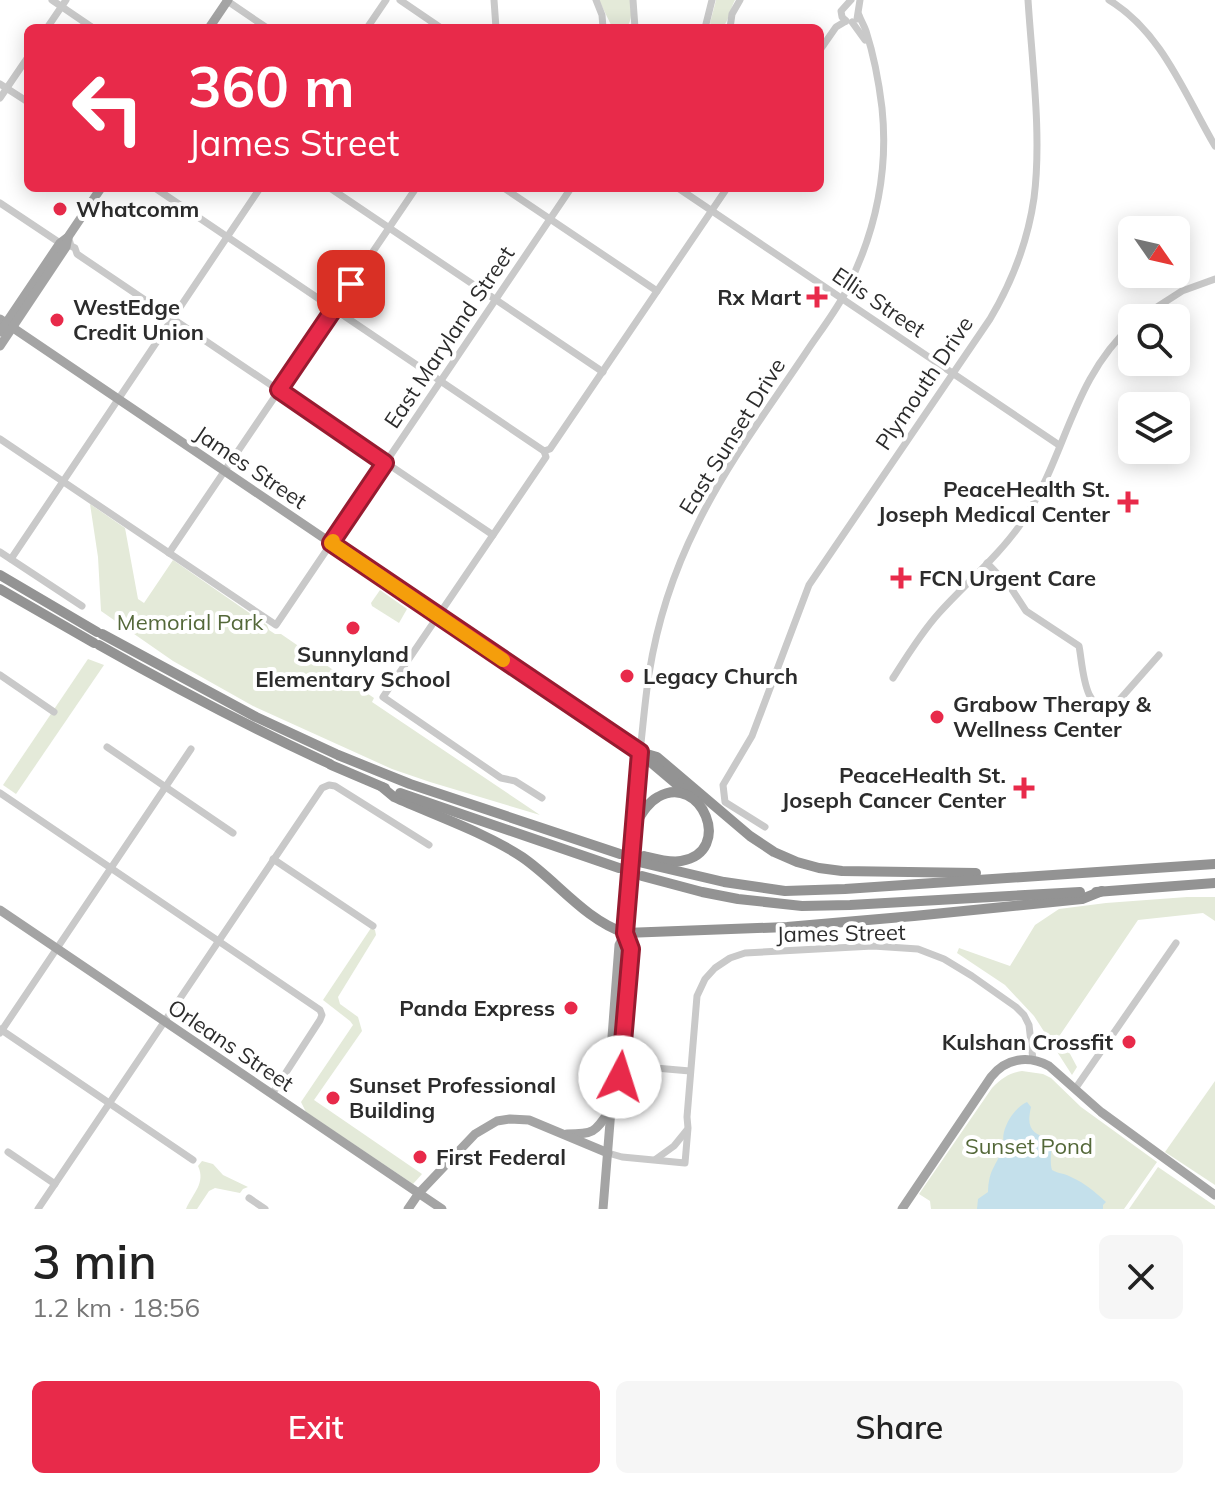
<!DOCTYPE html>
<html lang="en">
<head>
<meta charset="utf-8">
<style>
	:root { --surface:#fff; --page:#f6f6f6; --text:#222; --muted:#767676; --accent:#e82a4a }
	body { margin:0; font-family:Mulish,sans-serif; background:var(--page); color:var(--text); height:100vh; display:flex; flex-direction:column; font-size:30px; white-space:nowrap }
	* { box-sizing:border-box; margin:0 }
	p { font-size:26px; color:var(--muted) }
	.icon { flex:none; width:44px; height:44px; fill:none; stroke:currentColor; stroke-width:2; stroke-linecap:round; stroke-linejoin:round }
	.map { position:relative; height:1209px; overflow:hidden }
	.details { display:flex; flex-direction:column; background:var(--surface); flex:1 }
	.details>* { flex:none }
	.hud { position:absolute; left:24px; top:24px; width:800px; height:168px; border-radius:12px; box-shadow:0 4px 20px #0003; background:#e82a4a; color:#fff; overflow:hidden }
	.needle { width:52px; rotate:124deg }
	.controls { position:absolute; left:1118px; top:216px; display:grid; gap:16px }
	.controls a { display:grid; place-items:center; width:72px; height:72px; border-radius:12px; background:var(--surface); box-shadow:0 4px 20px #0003; font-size:40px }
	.pin { position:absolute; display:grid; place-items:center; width:68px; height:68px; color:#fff; margin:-34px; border-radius:16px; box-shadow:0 4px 12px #0006 }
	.me { position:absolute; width:88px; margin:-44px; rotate:5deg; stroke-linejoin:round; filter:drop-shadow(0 0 6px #0008) }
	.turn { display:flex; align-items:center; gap:28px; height:168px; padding:0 32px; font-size:36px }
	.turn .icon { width:104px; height:104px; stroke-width:2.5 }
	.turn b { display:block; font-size:56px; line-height:68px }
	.round { display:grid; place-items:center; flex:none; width:84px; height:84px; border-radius:12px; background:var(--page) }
	.summary { display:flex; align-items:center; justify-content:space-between; height:136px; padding:0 32px }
	h1 { font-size:48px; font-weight:600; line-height:60px }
	.primary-button { display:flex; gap:16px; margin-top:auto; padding:16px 32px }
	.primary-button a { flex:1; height:92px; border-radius:12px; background:var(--accent); color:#fff; font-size:32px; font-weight:600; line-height:92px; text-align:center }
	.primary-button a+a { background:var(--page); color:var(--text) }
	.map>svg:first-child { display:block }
</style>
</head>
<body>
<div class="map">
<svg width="1215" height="1209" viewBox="0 0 1215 1209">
	<rect width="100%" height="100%" fill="#fff"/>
	<g fill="#e4ead9">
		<path d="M 599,0 L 631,0 C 631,10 633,20 626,28 L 612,27 Z"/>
		<path d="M 716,0 L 735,0 C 730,9 729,21 722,28 L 713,28 L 710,23 Z"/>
		<path d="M 90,504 L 125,528 L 138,599 L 144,603 L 173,560 L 267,625 L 269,630 L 275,634 L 281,634 L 374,698 L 372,702 L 540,815 L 430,782 L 392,769 L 253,706 L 173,661 L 101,611 L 98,557 Z"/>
		<path d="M 380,590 L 407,609 L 399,623 L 372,606 L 371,603 Z"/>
		<path d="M 88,659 L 104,665 L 16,794 L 3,785 Z"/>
		<path d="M 1187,897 L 1215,897 L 1215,921 L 1203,913 L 1138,920 L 1060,1035 L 1077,1067 L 1072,1075 L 1034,1016 L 1005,985 L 957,953 L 959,948 L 1010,966 L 1035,925 L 1059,909 L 1106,903 Z"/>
		<path d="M 371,928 L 375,930 L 376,935 L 338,997 L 340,1004 L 358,1017 L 362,1031 L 314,1100 L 422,1174 L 413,1184 L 306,1112 L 301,1102 L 353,1025 L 350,1021 L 323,1000 Z"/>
		<path d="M 1022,1071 L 1043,1074 L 1051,1078 L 1081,1107 L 1157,1162 L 1124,1209 L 931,1209 L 930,1201 L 919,1194 L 992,1088 C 1002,1078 1009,1073 1022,1071 Z"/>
		<path d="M 1215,1081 L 1215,1185 L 1165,1152 Z"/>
		<path d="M 202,1161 L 213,1164 L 223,1175 L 248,1187 L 243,1189 L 240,1193 L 215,1188 L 209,1191 L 197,1209 L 186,1209 C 193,1193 206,1183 198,1166 Z"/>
		<path d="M 1158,1167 L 1215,1206 L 1215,1209 L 1129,1209 Z"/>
	</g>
	<path fill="#c4e0eb" d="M 1027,1102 L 1031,1107 C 1026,1129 1032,1133 1050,1140 C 1053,1150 1049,1160 1052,1170 C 1059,1174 1064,1173 1071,1177 C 1085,1183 1095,1192 1106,1202 L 1103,1205 L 1103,1209 L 977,1209 L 978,1199 L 988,1192 C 989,1169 995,1168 1002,1150 C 1005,1143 1002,1139 1004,1132 C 1007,1120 1016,1107 1027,1102 Z"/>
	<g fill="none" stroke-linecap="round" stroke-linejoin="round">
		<g stroke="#c9c9c9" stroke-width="7">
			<path d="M 52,0 L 93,28"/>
			<path d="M 226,0 L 267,28"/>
			<path d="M 400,0 L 441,28"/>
			<path d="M 494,0 L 496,28"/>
			<path d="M 596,0 L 602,15 L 603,28"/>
			<path d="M 633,0 L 635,28"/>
			<path d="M 1109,0 C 1162,32 1185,95 1215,146"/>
			<path d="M 857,19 L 860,0"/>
			<path d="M 846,21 L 842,17 L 841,11 L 851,0"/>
			<path d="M 852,22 L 865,40"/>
			<path d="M 47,28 L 66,0"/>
			<path d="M 367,28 L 386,0"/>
			<path d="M 705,28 L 712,0"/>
			<path d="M 730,28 L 732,14 L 740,0"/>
			<path d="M 820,50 L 836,27 L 846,21"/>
			<path d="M 0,84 L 28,102"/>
			<path d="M 0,98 L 28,57"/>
			<path d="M 155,188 L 544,451"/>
			<path d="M 330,188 L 603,372"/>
			<path d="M 504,188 L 657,291"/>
			<path d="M 678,188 L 1059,445"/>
			<path d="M 0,203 L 60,243"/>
			<path d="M 69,239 L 71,246 L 75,248 L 77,254 L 493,535"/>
			<path d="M 1140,318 L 1182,291 L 1215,279"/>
			<path d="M 0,439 L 276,625 L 571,188"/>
			<path d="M 0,552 L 82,606"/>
			<path d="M 169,553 L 416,188"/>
			<path d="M 11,559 L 260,188"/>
			<path d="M 987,563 L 1011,588 L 1026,611 L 1079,646 C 1083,665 1083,717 1114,706 L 1159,655"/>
			<path d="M 0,675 L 54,712"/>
			<path d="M 893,678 C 907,656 921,633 939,613 C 966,583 999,556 1022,522 C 1066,458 1071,380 1132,325"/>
			<path d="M 107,747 L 233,833"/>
			<path d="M 640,752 C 643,726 645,700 649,674 C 657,623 674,571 697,525 C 727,463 769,408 807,351 C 819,333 833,315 844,295 C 874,237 889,174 882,108 C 879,83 874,56 866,31 C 864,25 861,21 859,15"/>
			<path d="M 0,793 L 320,1010 L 322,1015 L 320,1020 L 272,1094"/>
			<path d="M 542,798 L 515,781 L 501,778 L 383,697 L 546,457 L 544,451 L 550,449 L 727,188"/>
			<path d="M 765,827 L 725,802 L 723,785 L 752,736 L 809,585 L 990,319 C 1012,282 1028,240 1034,198 C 1042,137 1032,62 1028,0"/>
			<path d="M 273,859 L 373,926"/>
			<path d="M 0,1029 L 193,1160"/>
			<path d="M 0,1033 L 191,749"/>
			<path d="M 621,1065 L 690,1071"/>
			<path d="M 1075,1089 L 1176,943"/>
			<path d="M 8,1152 L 55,1184"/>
			<path d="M 608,1153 L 622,1157 L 685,1163 L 688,1128 L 687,1117 L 697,996 L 705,979 L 715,968 L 730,958 L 745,953 L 873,946 L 918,949 L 944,959 L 972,976 L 1016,1007 L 1024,1015 L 1029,1025 L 1033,1060"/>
			<path d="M 656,1159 L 674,1146 L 687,1130"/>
			<path d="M 249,1198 L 265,1209"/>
			<path d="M 38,1209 L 322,788 L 329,785 L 335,786 L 429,845"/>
		</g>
		<g stroke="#a4a4a4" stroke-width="9">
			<path d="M 209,28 L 228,0"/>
			<path d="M 0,319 L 640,752 L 625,933 L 619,945 L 609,1076 L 613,1085 L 603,1209"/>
			<path d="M 0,332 L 60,243 L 68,237 L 101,188"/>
			<path d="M 0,346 L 66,247 L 68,237"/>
			<path d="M 0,910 L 442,1209"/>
			<path d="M 613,1085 L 620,1077 L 631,949 L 625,933"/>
			<path d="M 567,1134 C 593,1134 595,1133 609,1111"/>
			<path d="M 408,1209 L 419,1193 L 475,1134 L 497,1121 L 510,1119 L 529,1120 L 608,1153"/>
			<path d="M 902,1209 L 991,1077 C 1006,1058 1028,1055 1049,1066 L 1101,1112 L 1215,1195"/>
		</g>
		<g stroke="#939393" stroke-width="10">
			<path d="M 0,575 L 97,632"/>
			<path d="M 0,589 L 94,643"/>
			<path d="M 102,634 L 256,717 L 336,754"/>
			<path d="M 99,645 C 175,688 251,728 330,764"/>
			<path d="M 640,752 L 657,757 L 750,836 L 774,852 L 797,862 L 819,868 L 842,871 L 976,873"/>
			<path d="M 641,754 L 687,793"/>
			<path d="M 338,755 L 410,784 L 620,854"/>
			<path d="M 331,765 L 385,788"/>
			<path d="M 382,787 L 394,797 C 434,815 486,833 522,857 C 557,881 584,919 625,933 L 787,927 L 914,916 L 1082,899 L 1102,891"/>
			<path d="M 400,793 L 619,868"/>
			<path d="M 634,826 C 641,815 647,803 658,797 C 701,772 735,852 681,861 C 669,863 656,859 644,856"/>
			<path d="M 643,863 L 724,882 L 785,891 L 845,889 L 1215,864"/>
			<path d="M 642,876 L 702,892 L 738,899 L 802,906 L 850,905 L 1080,892"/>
			<path d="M 1096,892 L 1215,883"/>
		</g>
	</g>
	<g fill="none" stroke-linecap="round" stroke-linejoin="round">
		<g stroke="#971b30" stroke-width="20">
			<path id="route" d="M 351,284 L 279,390 L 385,463 L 331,543 L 640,752 L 625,933 L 631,949 L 620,1077"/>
		</g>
		<use href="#route" stroke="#e82a4a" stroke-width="14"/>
		<path stroke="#f59e0b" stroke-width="14" d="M 333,541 L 331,543 L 503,660"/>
	</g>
	<g fill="#e82a4a" stroke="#fff" stroke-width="3">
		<circle cx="60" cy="209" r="8"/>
		<path d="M813 285h8v8h8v8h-8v8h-8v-8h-8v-8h8z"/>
		<circle cx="57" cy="320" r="8"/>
		<path d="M1124 490h8v8h8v8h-8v8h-8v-8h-8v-8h8z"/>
		<path d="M897 566h8v8h8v8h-8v8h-8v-8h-8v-8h8z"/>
		<circle cx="353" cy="628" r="8"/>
		<circle cx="627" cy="676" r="8"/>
		<circle cx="937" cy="717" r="8"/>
		<path d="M1020 776h8v8h8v8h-8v8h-8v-8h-8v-8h8z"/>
		<circle cx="571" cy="1008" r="8"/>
		<circle cx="1129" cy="1042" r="8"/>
		<circle cx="333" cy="1098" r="8"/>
		<circle cx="420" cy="1157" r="8"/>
	</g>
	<g text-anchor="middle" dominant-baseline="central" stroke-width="8" stroke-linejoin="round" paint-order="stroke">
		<g font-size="22" font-weight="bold" fill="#2c2c2c" stroke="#fff" text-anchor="start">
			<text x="76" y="209">Whatcomm</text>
			<text x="801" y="297" text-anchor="end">Rx Mart</text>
			<text x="73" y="307">WestEdge<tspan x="73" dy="25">Credit Union</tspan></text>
			<text x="1110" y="489" text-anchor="end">PeaceHealth St.<tspan x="1110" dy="25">Joseph Medical Center</tspan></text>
			<text x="919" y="578">FCN Urgent Care</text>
			<text x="353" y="654" text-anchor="middle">Sunnyland<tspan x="353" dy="25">Elementary School</tspan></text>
			<text x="643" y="676">Legacy Church</text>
			<text x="953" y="704">Grabow Therapy &amp;<tspan x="953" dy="25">Wellness Center</tspan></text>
			<text x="1006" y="775" text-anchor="end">PeaceHealth St.<tspan x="1006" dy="25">Joseph Cancer Center</tspan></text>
			<text x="555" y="1008" text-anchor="end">Panda Express</text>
			<text x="1113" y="1042" text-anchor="end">Kulshan Crossfit</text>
			<text x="349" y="1085">Sunset Professional<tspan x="349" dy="25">Building</tspan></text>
			<text x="436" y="1157">First Federal</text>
		</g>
		<g font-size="22" fill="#2c2c2c" stroke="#fff">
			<text transform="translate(879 302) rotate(34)">Ellis Street</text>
			<text transform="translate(449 337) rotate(-56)">East Maryland Street</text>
			<text transform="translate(924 383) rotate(-56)">Plymouth Drive</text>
			<text transform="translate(732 436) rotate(-58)">East Sunset Drive</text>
			<text transform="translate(251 467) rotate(34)">James Street</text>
			<text transform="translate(841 933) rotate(-1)">James Street</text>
			<text transform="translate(231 1045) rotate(34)">Orleans Street</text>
		</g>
		<g font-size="22" fill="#546839" stroke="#fff">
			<text x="190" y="622">Memorial Park</text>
			<text x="1029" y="1146">Sunset Pond</text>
		</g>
	</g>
</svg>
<div class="controls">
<a><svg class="needle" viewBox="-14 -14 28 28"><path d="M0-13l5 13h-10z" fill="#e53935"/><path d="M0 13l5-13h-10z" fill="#767676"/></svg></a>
<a><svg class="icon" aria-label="search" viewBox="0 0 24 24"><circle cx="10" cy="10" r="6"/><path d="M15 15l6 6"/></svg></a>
<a><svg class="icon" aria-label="layers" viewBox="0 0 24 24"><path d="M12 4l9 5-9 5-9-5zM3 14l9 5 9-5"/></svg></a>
</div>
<div class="pin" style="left:351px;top:284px;background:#d93025"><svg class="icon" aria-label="arrive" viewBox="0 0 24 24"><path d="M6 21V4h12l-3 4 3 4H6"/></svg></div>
<svg class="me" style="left:620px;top:1077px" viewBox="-20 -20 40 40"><circle r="19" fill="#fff"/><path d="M0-13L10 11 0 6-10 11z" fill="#e82a4a"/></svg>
<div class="hud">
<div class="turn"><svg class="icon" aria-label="left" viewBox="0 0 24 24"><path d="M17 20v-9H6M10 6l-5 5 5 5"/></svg><div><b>360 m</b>James Street</div></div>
</div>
</div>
<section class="details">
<div class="summary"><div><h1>3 min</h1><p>1.2 km · 18:56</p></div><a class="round"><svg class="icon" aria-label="close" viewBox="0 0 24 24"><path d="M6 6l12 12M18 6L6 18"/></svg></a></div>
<div class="primary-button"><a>Exit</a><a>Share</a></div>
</section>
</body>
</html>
